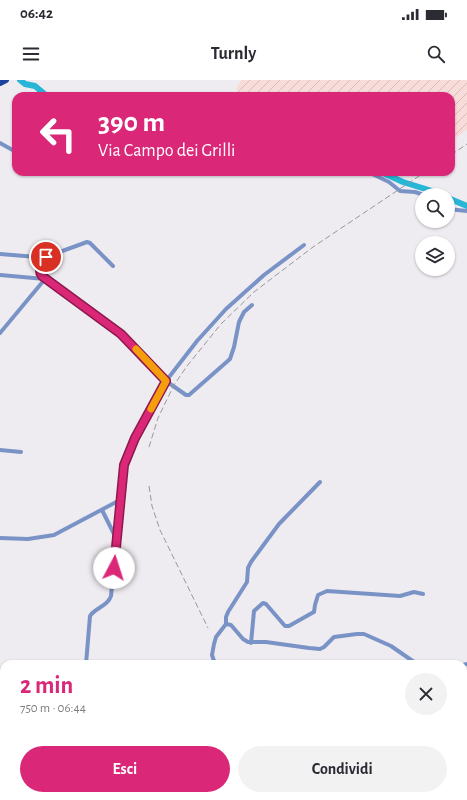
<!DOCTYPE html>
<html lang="it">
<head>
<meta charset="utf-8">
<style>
	:root { --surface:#fff; --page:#f2f2f3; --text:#2b2b33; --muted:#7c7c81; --accent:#db2777 }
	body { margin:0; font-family:"Alegreya Sans",sans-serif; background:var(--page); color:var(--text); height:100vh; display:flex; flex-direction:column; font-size:15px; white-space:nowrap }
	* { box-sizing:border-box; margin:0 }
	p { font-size:13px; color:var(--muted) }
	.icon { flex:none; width:22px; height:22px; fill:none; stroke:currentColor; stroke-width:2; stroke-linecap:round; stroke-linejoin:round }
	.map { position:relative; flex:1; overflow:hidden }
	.details { position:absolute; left:0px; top:580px; width:467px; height:140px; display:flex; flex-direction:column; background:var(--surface); border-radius:12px 12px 0 0; box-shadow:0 1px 3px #0004 }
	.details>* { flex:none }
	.guide { position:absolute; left:12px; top:12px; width:443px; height:84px; border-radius:12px; box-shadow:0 1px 3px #0004; background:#db2777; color:#fff; overflow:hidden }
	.fabs { position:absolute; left:415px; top:108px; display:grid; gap:8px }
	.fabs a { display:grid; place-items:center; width:40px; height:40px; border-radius:50%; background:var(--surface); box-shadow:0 1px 3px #0004; font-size:20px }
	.pin { position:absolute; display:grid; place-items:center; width:34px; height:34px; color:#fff; margin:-17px; border:2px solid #fff; border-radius:50%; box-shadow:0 1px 4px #0007 }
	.me { position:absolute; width:44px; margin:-22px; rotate:5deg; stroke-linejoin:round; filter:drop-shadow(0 0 3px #0008) }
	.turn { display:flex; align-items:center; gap:14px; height:84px; padding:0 20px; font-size:18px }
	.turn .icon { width:52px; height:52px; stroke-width:2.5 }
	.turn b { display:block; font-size:28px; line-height:34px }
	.round { display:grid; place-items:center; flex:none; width:42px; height:42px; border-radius:21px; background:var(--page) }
	.headline { display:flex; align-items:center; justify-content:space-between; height:68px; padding:0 20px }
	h1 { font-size:24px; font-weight:700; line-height:30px; color:var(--accent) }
	.primary-button { display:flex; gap:8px; margin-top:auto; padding:8px 20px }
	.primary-button a { flex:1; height:46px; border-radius:24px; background:var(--accent); color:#fff; font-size:16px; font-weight:700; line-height:46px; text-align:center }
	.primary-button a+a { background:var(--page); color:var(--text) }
	.status { display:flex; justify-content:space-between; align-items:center; height:28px; padding:0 20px; background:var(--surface); direction:ltr }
	.status svg { height:11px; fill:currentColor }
	header { display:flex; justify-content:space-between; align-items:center; height:52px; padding:0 20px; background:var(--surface); font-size:18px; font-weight:700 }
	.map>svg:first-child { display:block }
</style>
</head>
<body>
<div class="status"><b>06:42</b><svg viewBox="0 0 49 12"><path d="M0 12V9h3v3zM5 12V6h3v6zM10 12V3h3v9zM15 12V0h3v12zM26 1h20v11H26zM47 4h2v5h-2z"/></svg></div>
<header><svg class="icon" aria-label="menu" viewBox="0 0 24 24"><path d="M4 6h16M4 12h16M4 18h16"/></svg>Turnly<svg class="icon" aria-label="search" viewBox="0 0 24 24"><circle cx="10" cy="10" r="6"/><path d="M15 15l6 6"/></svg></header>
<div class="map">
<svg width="467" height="720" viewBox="0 0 467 720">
	<defs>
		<pattern id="industrial-furrows" width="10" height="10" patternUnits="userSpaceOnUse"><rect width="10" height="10" fill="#f7dcda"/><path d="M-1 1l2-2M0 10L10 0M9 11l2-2" fill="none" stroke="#d4bdbc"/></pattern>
	</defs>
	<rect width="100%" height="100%" fill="#efecf1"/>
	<g fill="url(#industrial-furrows)">
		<path d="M 241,0 L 467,0 L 467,50 L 451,61 L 451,16 L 242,16 L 236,9 Z"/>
		<path d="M 287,716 L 413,716 L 413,720 L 374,720 Z"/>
	</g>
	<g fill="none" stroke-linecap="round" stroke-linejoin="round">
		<g stroke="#27b6d5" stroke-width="6">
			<path d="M 20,0 L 25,4 L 35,6 L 47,16"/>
			<path d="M 381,92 L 403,102 L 432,111 L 442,115"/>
			<path d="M 448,118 L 467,126"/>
		</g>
		<g stroke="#7a93c6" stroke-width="4">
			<path d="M 0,63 L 16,72"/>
			<path d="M 368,92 L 389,102 L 400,111 L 415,112 L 424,115"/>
			<path d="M 448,129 L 467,131"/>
			<path d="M 0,174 L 37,177 L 46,177 L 87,162 L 90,163 L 113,186"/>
			<path d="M 0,195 L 45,199 L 121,254 L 166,301 L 135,358 L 124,386 L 111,516 C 108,526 95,528 90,536 L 86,584"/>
			<path d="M 252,225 L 244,232 L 239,242 L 234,267 L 230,279 L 189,315 L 186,315 L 166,301 L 197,261 L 226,229 L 264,195 L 304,165"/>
			<path d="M 0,253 L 45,199 C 36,192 41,185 46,177"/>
			<path d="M 0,370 L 21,372"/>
			<path d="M 102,430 L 116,458"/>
			<path d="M 0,458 L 28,459 L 54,455 L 120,420"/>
			<path d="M 226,544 L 231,545 L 243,559 L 248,562 L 266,562 L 309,568 L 320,569 L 324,567 L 334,557 L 357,554 L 364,554 L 391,566 L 417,584"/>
			<path d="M 251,563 L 254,531 L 263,523 L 266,524 L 285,546 L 289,546 L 312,533 L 314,532 L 315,525 L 318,515 L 327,511 L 400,516 L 414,512 L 423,514"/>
			<path d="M 215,584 L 212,575 L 214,564 L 216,557 L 226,544 L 226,537 L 228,532 L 247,502 L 248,488 L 251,482 L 279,444 L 320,402"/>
			<path d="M 463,585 L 467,584"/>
			<path d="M 0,618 L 4,617"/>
			<path d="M 463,650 L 467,650"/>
			<path d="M 0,671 L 4,682"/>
			<path d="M 7,716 L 9,720"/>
			<path d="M 72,720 L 124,716"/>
		</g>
		<g stroke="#4366af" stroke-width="5.5">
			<path d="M 0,660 L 4,660"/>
			<path d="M 463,715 L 467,715"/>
		</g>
		<path stroke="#1c439d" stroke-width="6" d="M 0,3 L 6,0"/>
		<g stroke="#9a979b" stroke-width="1" stroke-dasharray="6 3" stroke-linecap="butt">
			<path d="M 451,75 L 467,64"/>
			<path d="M 149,367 L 158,338 L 174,305 L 187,286 L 221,244 L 254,212 L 313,167 L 425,92"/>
			<path d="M 149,406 L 152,426 L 160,450 L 208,548"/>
			<path d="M 225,582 L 226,584"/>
			<path d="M 207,720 L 210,716"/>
		</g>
	</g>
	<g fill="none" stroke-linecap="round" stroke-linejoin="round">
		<g stroke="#8e194d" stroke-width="10">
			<path id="route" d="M 46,177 C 42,183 37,189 42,196 L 121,254 L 166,301 L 135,358 L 124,385 L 114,488"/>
		</g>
		<use href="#route" stroke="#db2777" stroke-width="7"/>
		<path stroke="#f59e0b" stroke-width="7" d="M 136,269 L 166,301 L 151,329"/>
	</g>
</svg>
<div class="fabs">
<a><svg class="icon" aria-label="search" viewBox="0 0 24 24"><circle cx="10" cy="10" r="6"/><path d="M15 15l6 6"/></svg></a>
<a><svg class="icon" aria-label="layers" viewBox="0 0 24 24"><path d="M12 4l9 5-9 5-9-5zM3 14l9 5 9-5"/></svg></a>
</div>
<div class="pin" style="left:46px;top:177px;background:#d93025"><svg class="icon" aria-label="arrive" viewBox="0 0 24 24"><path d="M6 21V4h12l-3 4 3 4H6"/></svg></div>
<svg class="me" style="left:114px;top:488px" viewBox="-20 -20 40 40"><circle r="19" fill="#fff"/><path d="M0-13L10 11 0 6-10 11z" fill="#db2777"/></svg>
<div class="guide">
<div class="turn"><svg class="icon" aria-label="left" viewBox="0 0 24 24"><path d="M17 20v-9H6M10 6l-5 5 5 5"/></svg><div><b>390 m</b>Via Campo dei Grilli</div></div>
</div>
<section class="details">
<div class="headline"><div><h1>2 min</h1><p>750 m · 06:44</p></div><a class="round"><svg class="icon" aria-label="close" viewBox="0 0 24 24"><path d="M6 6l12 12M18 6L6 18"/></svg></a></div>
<div class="primary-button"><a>Esci</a><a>Condividi</a></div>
</section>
</div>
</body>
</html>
